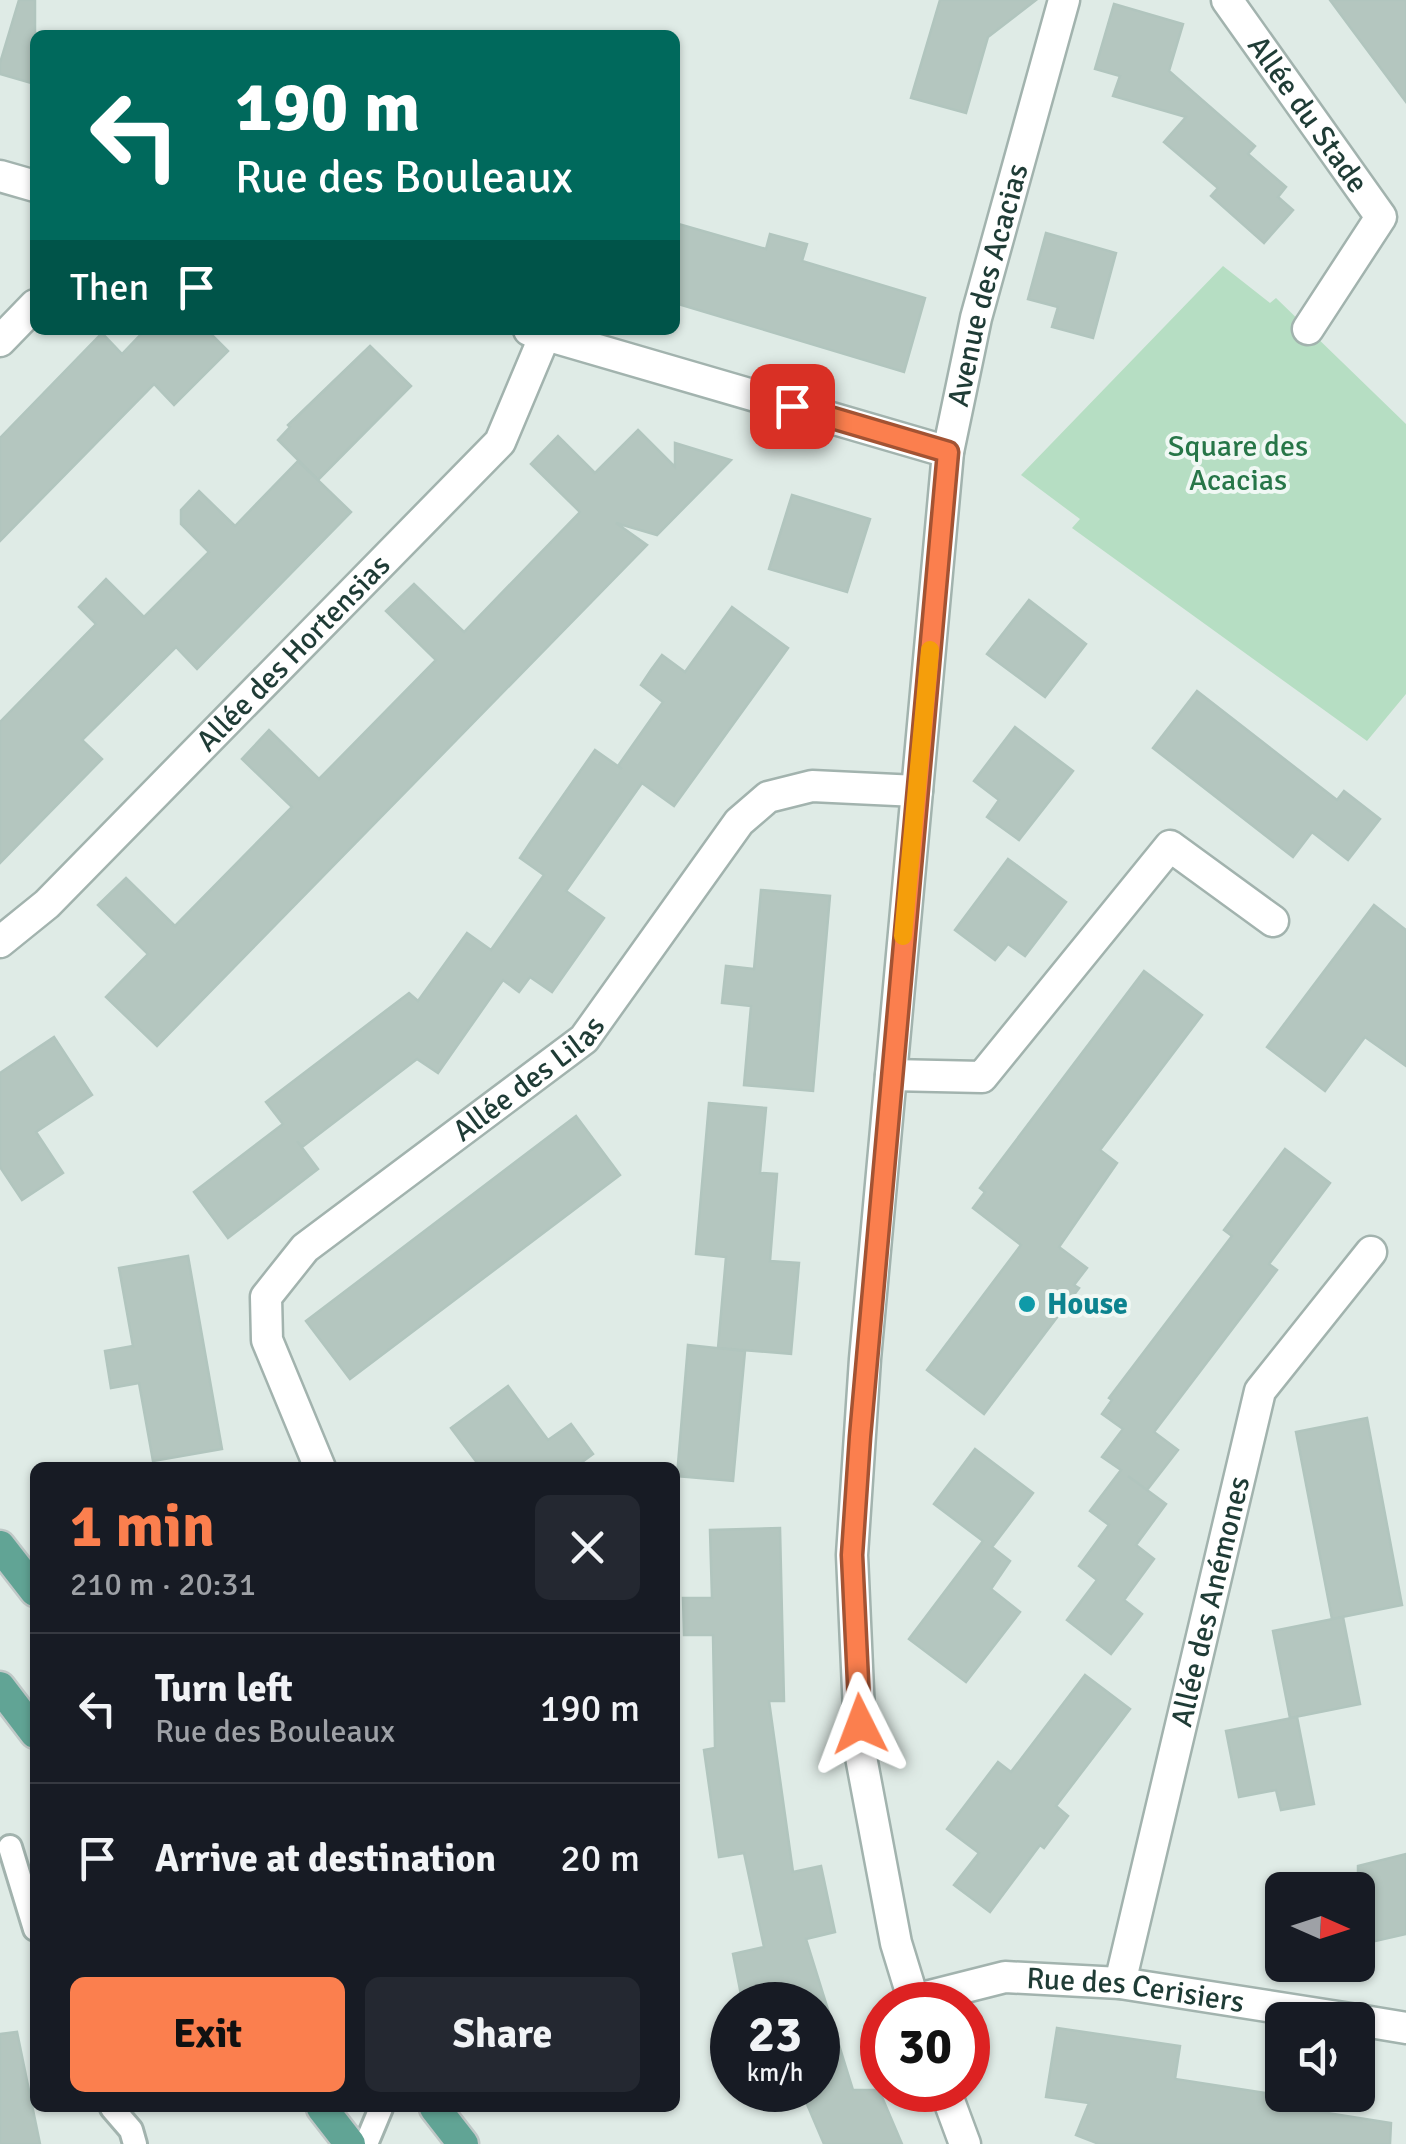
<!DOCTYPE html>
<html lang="en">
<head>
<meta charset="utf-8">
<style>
	:root { --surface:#171b24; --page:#242831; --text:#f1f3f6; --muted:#9ea1a6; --line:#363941; --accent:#fb7f4e }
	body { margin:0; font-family:Signika,sans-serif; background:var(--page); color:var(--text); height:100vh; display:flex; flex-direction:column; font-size:38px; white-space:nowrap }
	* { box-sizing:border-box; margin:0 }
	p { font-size:32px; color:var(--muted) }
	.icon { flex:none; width:55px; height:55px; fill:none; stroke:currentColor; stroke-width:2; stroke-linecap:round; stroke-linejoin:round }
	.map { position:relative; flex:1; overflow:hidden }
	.panel { position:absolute; left:30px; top:1462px; width:650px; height:650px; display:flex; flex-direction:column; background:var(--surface); border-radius:15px; box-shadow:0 2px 8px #0004 }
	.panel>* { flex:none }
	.hud { position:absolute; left:30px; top:30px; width:650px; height:305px; border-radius:15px; box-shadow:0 2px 8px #0004; background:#00695c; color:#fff; overflow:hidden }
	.needle { width:65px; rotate:93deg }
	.fabs { position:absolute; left:1265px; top:1872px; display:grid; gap:20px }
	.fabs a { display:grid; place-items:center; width:110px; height:110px; border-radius:15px; background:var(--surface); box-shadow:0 2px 8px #0004; font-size:50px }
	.speed { position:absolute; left:710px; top:1982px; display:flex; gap:20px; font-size:50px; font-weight:700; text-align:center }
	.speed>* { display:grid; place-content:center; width:130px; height:130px; border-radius:50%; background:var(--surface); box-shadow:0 2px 8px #0004; line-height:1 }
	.speed small { font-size:25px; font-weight:400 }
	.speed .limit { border:15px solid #d22; background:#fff; color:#111 }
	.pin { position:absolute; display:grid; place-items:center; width:85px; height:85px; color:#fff; margin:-42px; border-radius:20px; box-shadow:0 5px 15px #0006 }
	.me { position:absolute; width:110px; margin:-55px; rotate:357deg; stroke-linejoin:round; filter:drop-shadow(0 0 8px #0008) }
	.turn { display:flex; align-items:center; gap:35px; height:210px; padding:0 40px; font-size:45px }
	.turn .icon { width:130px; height:130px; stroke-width:2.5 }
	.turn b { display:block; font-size:70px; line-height:85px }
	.then { display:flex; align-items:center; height:95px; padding:0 40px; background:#0003; gap:20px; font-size:38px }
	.round { display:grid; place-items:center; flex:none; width:105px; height:105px; border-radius:15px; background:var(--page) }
	.head { display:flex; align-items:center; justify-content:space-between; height:170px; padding:0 40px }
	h1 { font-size:60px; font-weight:800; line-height:75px; color:var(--accent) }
	.primary-button { display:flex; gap:20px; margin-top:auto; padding:20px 40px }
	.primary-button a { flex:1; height:115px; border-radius:15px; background:var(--accent); color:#111; font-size:40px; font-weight:800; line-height:115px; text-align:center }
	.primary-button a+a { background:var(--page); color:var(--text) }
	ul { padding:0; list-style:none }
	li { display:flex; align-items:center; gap:30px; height:150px; padding:0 40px; border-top:2px solid var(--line) }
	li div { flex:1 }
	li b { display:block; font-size:38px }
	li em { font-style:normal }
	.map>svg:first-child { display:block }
</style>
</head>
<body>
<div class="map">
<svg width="1406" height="2144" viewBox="0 0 1406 2144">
	<rect width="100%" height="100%" fill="#dfebe6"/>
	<path fill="#b6dec3" d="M 1223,266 L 1270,303 L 1276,298 L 1406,424 L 1406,694 L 1367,741 L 1072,528 L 1080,519 L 1021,475 Z"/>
	<g fill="#b4c6bf" stroke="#b1c5be" stroke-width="2.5">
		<path d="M 19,0 L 35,0 L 35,84 L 0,74 L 0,63 Z"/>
		<path d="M 940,0 L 1036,0 L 988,37 L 966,113 L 911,98 Z"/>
		<path d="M 1330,0 L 1406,0 L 1406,102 L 1353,31 Z"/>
		<path d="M 1114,4 L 1183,24 L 1169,71 L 1255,146 L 1248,154 L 1286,187 L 1278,197 L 1293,210 L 1264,243 L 1211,196 L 1218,188 L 1164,142 L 1186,117 L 1113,96 L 1120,76 L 1095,69 Z"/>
		<path d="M 675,223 L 766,249 L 770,234 L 807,244 L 802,261 L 925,298 L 904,372 L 675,303 Z"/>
		<path d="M 1046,233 L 1116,253 L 1093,338 L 1052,327 L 1058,307 L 1028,299 Z"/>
		<path d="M 145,330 L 207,330 L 228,351 L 174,405 L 154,384 L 0,541 L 0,438 L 102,333 L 122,354 Z"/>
		<path d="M 370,346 L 411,386 L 318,480 L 278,440 L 290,427 L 288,425 Z"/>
		<path d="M 638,430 L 675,467 L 675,443 L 731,460 L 657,535 L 616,523 L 647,545 L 157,1046 L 106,997 L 148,954 L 98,905 L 126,878 L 175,926 L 292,807 L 242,759 L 269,730 L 319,779 L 436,660 L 386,611 L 414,584 L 464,632 L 580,512 L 531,464 L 558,436 L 595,473 Z"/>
		<path d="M 298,461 L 351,512 L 197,669 L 176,647 L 82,740 L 102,759 L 0,863 L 0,722 L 96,624 L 79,607 L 106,579 L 144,617 L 209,552 L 181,524 L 181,510 L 199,491 L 235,526 Z"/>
		<path d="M 792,495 L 870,519 L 847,592 L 769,569 Z"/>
		<path d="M 1029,600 L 1086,644 L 1045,697 L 987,654 Z"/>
		<path d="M 732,607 L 788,648 L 674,806 L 642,783 L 566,891 L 604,918 L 552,992 L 530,977 L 519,992 L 503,980 L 438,1073 L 417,1059 L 302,1147 L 297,1141 L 318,1169 L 228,1238 L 194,1192 L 283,1124 L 266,1102 L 409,993 L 418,1001 L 467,933 L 491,950 L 544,875 L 520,858 L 530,843 L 595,750 L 622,769 L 618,766 L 663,702 L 641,685 L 651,670 L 662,655 L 685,672 Z"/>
		<path d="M 1197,691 L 1337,800 L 1344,791 L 1380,819 L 1348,860 L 1312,832 L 1293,857 L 1153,748 Z"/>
		<path d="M 1015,727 L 1073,771 L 1019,840 L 987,817 L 999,800 L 974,781 Z"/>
		<path d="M 1008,859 L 1066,902 L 1025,956 L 1008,944 L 995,960 L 955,930 Z"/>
		<path d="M 761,890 L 830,896 L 813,1091 L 744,1085 L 751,1006 L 722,1003 L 726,966 L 754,969 Z"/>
		<path d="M 1374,905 L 1406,930 L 1406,1066 L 1365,1037 L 1325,1091 L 1267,1047 Z"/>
		<path d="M 1144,971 L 1202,1015 L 1100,1150 L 1117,1163 L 1059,1247 L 1087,1268 L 1074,1285 L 1079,1288 L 984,1414 L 927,1370 L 1021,1245 L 973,1208 L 985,1192 L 980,1188 Z"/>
		<path d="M 54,1037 L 92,1095 L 36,1132 L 63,1173 L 22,1200 L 0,1167 L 0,1073 Z"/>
		<path d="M 709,1103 L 766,1108 L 760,1173 L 777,1174 L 770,1261 L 799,1263 L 791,1354 L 718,1348 L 726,1257 L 696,1254 Z"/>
		<path d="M 576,1116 L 620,1175 L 350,1379 L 306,1321 Z"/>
		<path d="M 1285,1149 L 1330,1183 L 1269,1264 L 1277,1270 L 1154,1432 L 1178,1450 L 1147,1490 L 1128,1476 L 1166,1504 L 1136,1545 L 1154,1559 L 1124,1600 L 1142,1614 L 1111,1654 L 1067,1620 L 1097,1580 L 1079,1566 L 1109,1525 L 1090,1511 L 1121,1470 L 1102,1457 L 1123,1429 L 1102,1414 L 1112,1400 L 1109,1398 L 1232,1236 L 1224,1230 Z"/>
		<path d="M 188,1256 L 222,1449 L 153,1461 L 139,1383 L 111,1388 L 105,1351 L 133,1346 L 119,1268 Z"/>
		<path d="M 688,1345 L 745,1351 L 733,1481 L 677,1476 Z"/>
		<path d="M 508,1386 L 548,1440 L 571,1424 L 593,1454 L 574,1468 L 481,1468 L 451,1428 Z"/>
		<path d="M 1367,1418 L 1402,1605 L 1332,1619 L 1296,1432 Z"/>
		<path d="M 975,1449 L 1033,1493 L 992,1547 L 1010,1561 L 991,1589 L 1020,1612 L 966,1682 L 909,1639 L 983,1541 L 934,1504 Z"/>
		<path d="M 780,1528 L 784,1701 L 769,1701 L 793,1872 L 821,1866 L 835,1932 L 806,1939 L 853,2090 L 879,2090 L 902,2144 L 824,2144 L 801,2090 L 818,2090 L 818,2006 L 822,2005 L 743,2005 L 733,1954 L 764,1947 L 744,1853 L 719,1857 L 704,1750 L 715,1748 L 713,1635 L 684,1635 L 683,1598 L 712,1598 L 710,1530 Z"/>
		<path d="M 1343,1617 L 1360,1704 L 1290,1718 L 1273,1631 Z"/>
		<path d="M 1085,1675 L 1130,1709 L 1056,1806 L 1068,1816 L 1044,1848 L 1040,1845 L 990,1912 L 954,1885 L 979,1853 L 947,1829 L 998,1762 L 1011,1772 Z"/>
		<path d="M 1297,1717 L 1314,1804 L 1281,1810 L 1276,1790 L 1239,1797 L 1226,1731 Z"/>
		<path d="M 1406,1854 L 1406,1934 L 1358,1945 L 1358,1866 Z"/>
		<path d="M 1057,2028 L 1180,2046 L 1175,2079 L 1298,2098 L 1296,2108 L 1391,2123 L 1390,2144 L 1099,2144 L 1076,2135 L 1089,2103 L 1046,2097 Z"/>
		<path d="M 17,2032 L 40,2144 L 0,2144 L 0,2034 Z"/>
	</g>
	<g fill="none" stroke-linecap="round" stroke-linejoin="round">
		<g stroke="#a2b3ae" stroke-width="28">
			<g id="service">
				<path d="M 10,1847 L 35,1929"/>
				<path d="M 112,2108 L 131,2130 L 135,2144"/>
				<path d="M 366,2144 L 381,2108"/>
			</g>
		</g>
		<g stroke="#a2b3ae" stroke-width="35">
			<g id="minor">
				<path id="s1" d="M 1227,0 L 1381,217 L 1308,329"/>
				<path d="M 0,176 L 35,186"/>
				<path d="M 529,330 L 948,452"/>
				<path d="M 0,341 L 35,305"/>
				<path id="s2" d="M 0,942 L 47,904 L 500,442 L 545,335"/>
				<path d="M 891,1075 L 982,1077 L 1170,846 L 1273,921"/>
				<path id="s3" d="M 320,1468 L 267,1340 L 266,1297 L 305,1248 L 584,1039 L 739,822 L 768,797 L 812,786 L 917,791"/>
				<path id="s4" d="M 1120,1983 L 1260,1391 L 1371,1252"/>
				<path id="s5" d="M 914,2000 L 1005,1977 L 1120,1983 L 1357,2020"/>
				<path id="s6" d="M 915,2005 L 896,1943 L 861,1757 L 852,1555 L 865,1359 L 948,452 L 976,318 L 1064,0"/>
				<path d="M 1358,2020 L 1406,2028"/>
				<path d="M 945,2090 L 965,2144"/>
			</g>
		</g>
		<g stroke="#c0c8c7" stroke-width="35">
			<g id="primary">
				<path d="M 0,1546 L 35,1591"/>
				<path d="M 0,1687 L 35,1733"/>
				<path d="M 322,2108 L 350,2144"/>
				<path d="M 435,2108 L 463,2144"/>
			</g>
		</g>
		<use href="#service" stroke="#fff" stroke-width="22"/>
		<use href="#minor" stroke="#fff" stroke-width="30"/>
		<use href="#primary" stroke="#61a495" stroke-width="30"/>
	</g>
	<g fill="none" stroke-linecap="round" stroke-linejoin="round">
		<g stroke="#a35333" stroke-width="25">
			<path id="route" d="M 792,406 L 948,452 L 860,1437 L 852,1555 L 860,1724"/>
		</g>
		<use href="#route" stroke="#fb7f4e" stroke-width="18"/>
		<path stroke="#f59e0b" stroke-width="18" d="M 903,936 L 930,650"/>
	</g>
	<circle fill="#0f9aa8" stroke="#f0f8f4" stroke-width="4" cx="1027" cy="1304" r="10"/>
	<g text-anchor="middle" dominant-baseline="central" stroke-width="8" stroke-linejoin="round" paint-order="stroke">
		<g font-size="30" fill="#1f3c36" stroke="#f0f8f4">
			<text stroke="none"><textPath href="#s1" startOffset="140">Allée du Stade</textPath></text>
			<text stroke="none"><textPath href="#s6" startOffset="1735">Avenue des Acacias</textPath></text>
			<text stroke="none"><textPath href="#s2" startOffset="412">Allée des Hortensias</textPath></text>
			<text stroke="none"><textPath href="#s3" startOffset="525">Allée des Lilas</textPath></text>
			<text stroke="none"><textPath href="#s4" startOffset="392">Allée des Anémones</textPath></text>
			<text stroke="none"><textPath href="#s5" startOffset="225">Rue des Cerisiers</textPath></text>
		</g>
		<g font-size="30" fill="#277648" stroke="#f0f8f4">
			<text x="1238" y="446">Square des<tspan x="1238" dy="34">Acacias</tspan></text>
		</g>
		<g font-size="30" font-weight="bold" fill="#0d838f" stroke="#f0f8f4" text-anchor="start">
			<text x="1047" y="1304">House</text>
		</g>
	</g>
</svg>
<div class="fabs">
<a><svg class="needle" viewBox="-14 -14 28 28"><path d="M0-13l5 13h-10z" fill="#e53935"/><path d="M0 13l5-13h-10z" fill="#9ea1a6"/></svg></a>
<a><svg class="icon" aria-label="sound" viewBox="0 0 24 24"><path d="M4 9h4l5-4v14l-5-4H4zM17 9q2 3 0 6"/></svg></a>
</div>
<div class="speed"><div>23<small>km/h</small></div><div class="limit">30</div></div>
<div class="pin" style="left:792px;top:406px;background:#d93025"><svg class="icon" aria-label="arrive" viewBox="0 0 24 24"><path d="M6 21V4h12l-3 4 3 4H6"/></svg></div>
<svg class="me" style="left:860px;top:1724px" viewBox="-20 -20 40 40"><path d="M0-17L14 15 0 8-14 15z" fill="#fb7f4e" stroke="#fff" stroke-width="4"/></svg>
<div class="hud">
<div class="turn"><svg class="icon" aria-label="left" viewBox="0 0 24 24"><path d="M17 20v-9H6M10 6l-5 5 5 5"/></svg><div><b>190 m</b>Rue des Bouleaux</div></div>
<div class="then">Then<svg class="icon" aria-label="arrive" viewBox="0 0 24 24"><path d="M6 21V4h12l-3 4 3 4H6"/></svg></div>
</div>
<section class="panel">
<div class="head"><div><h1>1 min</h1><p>210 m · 20:31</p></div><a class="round"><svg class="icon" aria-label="close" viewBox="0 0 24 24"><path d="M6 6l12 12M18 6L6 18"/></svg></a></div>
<ul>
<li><svg class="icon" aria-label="left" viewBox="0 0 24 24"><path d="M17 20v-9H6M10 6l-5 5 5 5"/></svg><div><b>Turn left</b><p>Rue des Bouleaux</p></div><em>190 m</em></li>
<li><svg class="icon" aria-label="arrive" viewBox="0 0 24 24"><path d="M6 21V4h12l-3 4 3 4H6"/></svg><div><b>Arrive at destination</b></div><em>20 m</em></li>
</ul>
<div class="primary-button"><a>Exit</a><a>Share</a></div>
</section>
</div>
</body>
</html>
